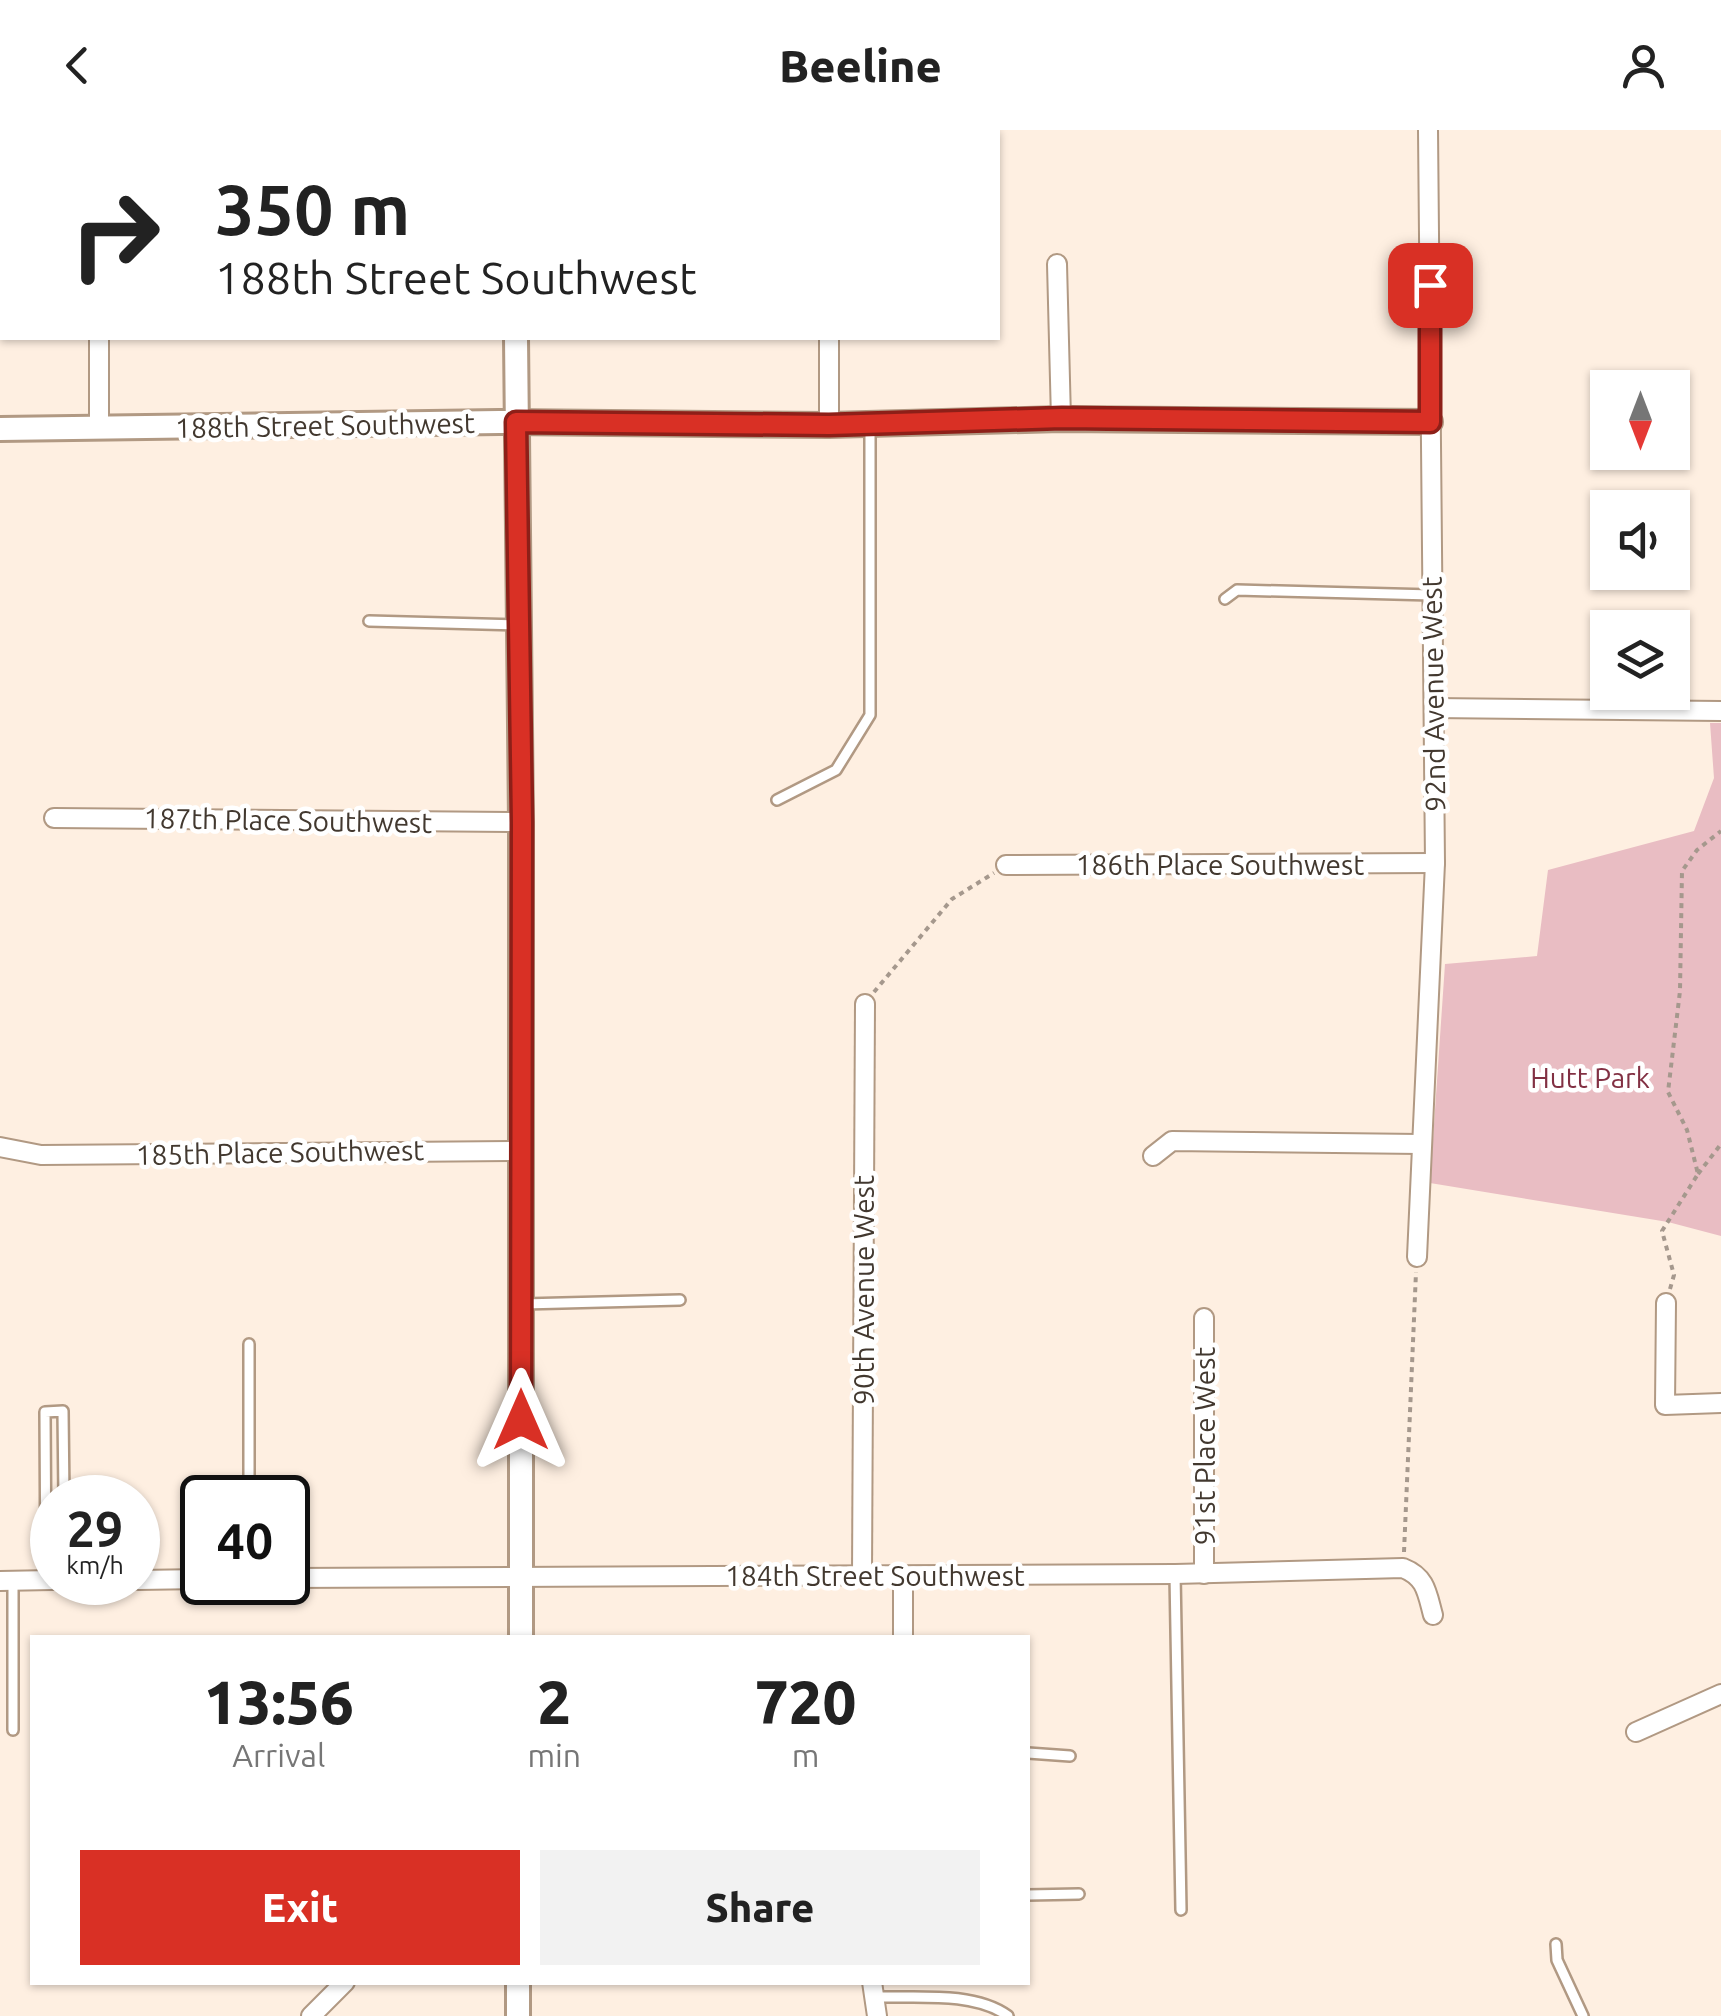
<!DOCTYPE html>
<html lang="en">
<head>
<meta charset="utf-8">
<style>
	:root { --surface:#fff; --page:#f2f2f2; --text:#222; --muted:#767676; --accent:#d93025 }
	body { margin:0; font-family:Ubuntu,sans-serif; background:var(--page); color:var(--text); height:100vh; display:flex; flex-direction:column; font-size:38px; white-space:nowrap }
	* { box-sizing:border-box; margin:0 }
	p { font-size:32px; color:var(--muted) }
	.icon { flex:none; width:55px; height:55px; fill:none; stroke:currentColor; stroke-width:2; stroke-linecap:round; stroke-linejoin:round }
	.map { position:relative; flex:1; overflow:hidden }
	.sheet { position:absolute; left:30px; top:1505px; width:1000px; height:350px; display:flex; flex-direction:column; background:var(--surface); border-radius:0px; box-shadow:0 2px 8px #0004 }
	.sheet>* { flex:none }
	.top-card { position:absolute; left:0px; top:0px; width:1000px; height:210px; box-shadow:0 2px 8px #0004; background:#fff; color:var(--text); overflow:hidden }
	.needle { width:65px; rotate:180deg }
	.buttons { position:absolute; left:1590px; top:240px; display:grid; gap:20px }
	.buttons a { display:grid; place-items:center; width:100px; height:100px; border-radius:0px; background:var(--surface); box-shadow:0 2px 8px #0004; font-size:50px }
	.speed { position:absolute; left:30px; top:1345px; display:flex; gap:20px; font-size:50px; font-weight:700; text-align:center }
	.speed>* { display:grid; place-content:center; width:130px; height:130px; border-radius:50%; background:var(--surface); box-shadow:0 2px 8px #0004; line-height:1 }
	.speed small { font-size:25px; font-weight:400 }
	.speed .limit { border:5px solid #111; border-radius:15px; background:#fff; color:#111 }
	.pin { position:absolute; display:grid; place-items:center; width:85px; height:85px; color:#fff; margin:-42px; border-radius:20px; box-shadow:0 5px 15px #0006 }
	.me { position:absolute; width:110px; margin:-55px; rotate:0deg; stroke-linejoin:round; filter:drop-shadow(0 0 8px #0008) }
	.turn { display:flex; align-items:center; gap:35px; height:210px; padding:0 50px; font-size:45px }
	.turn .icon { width:130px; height:130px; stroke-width:2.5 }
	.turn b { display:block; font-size:70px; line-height:85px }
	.eta { display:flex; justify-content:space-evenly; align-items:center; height:170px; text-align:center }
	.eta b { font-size:60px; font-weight:800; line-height:70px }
	.button { display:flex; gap:20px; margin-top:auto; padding:20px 50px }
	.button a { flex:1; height:115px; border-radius:0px; background:var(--accent); color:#fff; font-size:40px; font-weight:800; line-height:115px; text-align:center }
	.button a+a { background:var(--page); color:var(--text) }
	header { display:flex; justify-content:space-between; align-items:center; height:130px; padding:0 50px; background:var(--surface); font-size:45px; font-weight:800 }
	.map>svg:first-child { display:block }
</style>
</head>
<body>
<header><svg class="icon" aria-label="back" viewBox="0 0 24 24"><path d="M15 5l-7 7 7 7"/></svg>Beeline<svg class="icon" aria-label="person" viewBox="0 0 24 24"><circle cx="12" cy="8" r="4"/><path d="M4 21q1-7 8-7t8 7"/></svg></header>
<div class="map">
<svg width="1721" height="1886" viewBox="0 0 1721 1886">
	<rect width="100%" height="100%" fill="#feefe1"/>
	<path fill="#e9bdc3" d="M 1710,593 L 1721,593 L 1721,1106 L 1668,1092 L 1430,1053 L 1445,834 L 1537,826 L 1548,740 L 1694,701 L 1714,648 Z"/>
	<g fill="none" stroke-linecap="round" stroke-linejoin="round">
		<g stroke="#b19983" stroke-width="14">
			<g id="service">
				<path d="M 1225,469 L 1237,460 L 1432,465"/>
				<path d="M 369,491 L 516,495"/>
				<path d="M 777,670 L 836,640 L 870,585 L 870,296"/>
				<path d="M 523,1174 L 680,1170"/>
				<path d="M 249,1368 L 249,1214"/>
				<path d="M 1175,1444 L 1181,1780"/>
				<path d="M 46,1450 L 45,1282 L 63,1281 L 64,1368"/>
				<path d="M 13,1451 L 13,1600"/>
				<path d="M 1028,1623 L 1070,1626"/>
				<path d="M 1028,1765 L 1079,1764"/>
				<path d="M 1556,1814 L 1557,1830 L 1583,1886"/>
				<path d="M 874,1867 C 915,1868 974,1861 1008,1886"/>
			</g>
		</g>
		<g stroke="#b19983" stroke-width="22">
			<g id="minor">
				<path d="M 811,0 L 811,2"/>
				<path d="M 68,2 L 68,0"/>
				<path d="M 1057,134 L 1061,289"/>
				<path d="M 99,208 L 99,299"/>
				<path d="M 829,208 L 829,295"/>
				<path d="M 1434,578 L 1721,581"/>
				<path d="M 54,688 L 521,692"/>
				<path d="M 1006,735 L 1435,733"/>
				<path d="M 0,1017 L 41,1025 L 520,1021"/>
				<path d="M 1153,1026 L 1172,1011 L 1420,1014"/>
				<path d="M 1417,1127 L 1435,733 L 1428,0"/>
				<path d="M 1666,1173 L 1665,1275 L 1721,1273"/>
				<path d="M 1204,1444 L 1204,1188"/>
				<path d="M 862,1445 L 865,874"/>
				<path d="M 288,1448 L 1175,1444 L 1403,1438 C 1426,1447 1427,1463 1433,1485"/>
				<path d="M 138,1450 L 202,1449"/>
				<path d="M 0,1451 L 52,1450"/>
				<path d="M 903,1508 L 903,1445"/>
				<path d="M 1636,1602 L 1721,1564"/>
				<path d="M 872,1852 L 877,1886"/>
				<path d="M 311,1886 L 345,1852"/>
			</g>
		</g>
		<g stroke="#b19983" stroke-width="28">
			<g id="tertiary">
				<path d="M 517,2 L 517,0"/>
				<path d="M 516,208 L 521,692 L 521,1508"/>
				<path d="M 0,299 L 499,292 L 829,295 L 1061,289 L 1430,292"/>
				<path d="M 518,1852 L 518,1886"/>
			</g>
		</g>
		<g stroke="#a5988d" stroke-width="4" stroke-dasharray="5 5" stroke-linecap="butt">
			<path d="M 874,862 L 952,769 L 994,743"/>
			<path d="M 1698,1044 L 1721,1014"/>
			<path d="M 1670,1159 L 1674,1145 L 1662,1101 L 1698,1044 L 1687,1000 L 1668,962 L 1680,861 L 1682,741 L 1697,720 L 1721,701"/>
			<path d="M 1404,1422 L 1416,1142"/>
		</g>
		<use href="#service" stroke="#fff" stroke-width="9"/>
		<use href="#minor" stroke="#fff" stroke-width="18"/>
		<use href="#tertiary" stroke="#fff" stroke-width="22"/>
	</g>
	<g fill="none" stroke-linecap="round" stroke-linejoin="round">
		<g stroke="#8d1f18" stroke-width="25">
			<path id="route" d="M 521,1290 L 522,692 L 516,292 L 829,295 L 1062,288 L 1430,292 L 1430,155"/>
		</g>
		<use href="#route" stroke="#d93025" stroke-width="18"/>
	</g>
	<g text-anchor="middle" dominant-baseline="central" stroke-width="9" stroke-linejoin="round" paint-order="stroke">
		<g font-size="28" fill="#42382f" stroke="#fff">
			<text transform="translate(325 295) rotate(-1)">188th Street Southwest</text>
			<text transform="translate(1433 564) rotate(-91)">92nd Avenue West</text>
			<text transform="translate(288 690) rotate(1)">187th Place Southwest</text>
			<text x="1220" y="734">186th Place Southwest</text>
			<text transform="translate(280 1022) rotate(-1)">185th Place Southwest</text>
			<text transform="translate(863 1160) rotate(-90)">90th Avenue West</text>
			<text transform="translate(1204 1316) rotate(-90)">91st Place West</text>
			<text x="875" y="1445">184th Street Southwest</text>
		</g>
		<g font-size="28" fill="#823043" stroke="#fff">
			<text x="1590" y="947">Hutt Park</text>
		</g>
	</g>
</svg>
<div class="buttons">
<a><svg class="needle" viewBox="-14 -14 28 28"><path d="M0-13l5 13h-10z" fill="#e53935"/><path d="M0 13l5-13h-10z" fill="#767676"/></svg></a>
<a><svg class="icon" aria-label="sound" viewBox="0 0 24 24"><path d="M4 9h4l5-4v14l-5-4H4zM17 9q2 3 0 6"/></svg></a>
<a><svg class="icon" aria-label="layers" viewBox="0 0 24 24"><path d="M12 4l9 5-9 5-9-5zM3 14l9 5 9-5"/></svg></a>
</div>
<div class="speed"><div>29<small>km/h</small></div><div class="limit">40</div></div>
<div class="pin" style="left:1430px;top:155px;background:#d93025"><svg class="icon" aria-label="arrive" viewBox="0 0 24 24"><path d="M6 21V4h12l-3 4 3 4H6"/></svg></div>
<svg class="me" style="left:521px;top:1290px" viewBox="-20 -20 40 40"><path d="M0-17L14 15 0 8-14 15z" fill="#d93025" stroke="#fff" stroke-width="4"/></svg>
<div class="top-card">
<div class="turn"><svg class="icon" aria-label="right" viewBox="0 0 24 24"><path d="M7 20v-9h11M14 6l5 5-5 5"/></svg><div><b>350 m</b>188th Street Southwest</div></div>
</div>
<section class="sheet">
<div class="eta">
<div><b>13:56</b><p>Arrival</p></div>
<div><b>2</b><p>min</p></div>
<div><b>720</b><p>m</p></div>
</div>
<div class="button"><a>Exit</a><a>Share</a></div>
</section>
</div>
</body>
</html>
